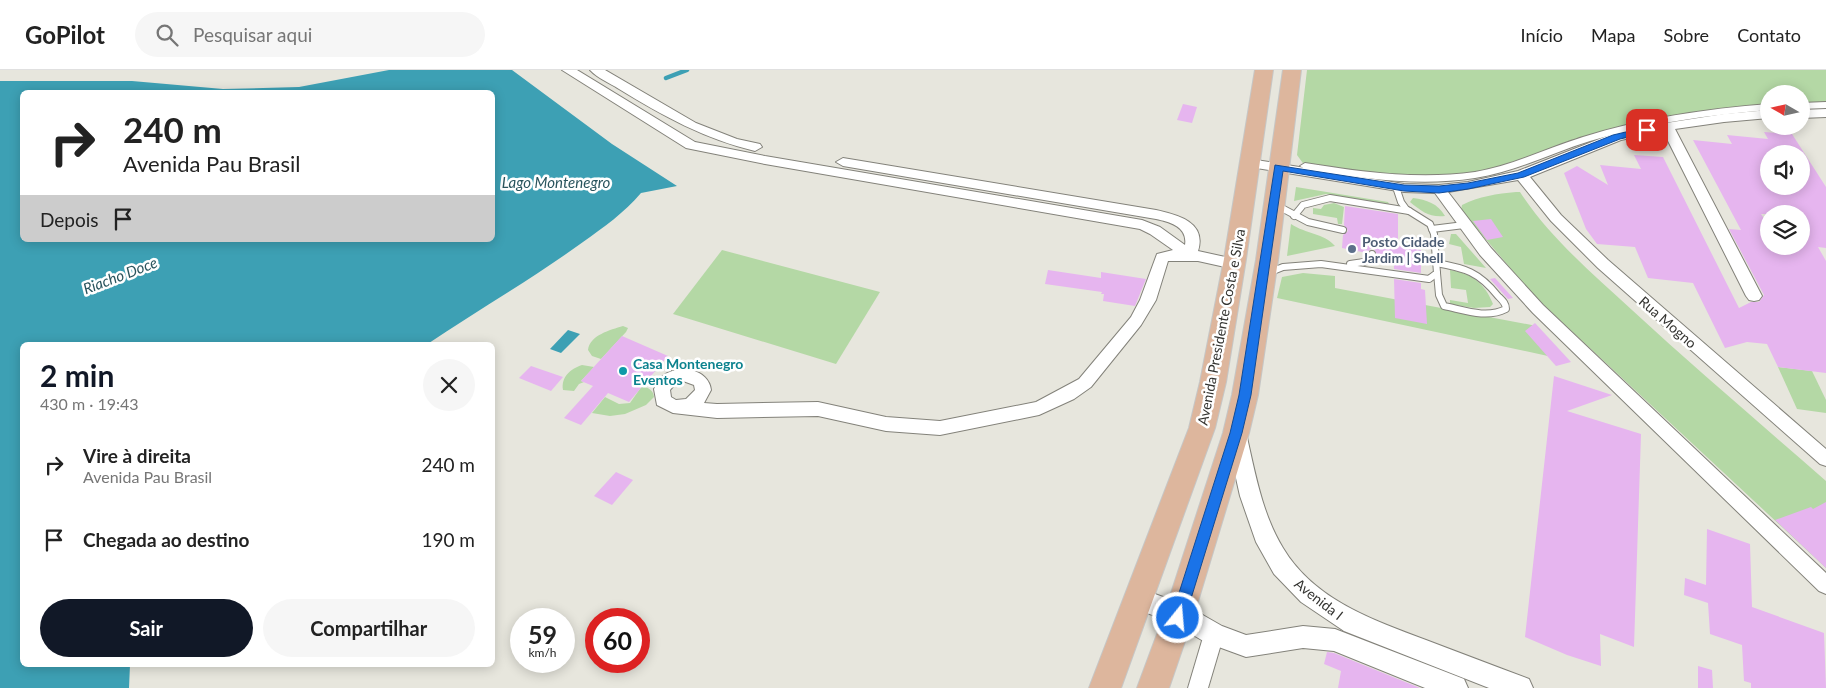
<!DOCTYPE html>
<html lang="pt">
<head>
<meta charset="utf-8">
<style>
	:root { --surface:#fff; --page:#f6f6f6; --text:#222; --muted:#767676; --line:#e0e0e0; --accent:#111827 }
	body { margin:0; font-family:Lato,sans-serif; background:var(--page); color:var(--text); height:100vh; display:flex; flex-direction:column; font-size:19px; white-space:nowrap }
	* { box-sizing:border-box; margin:0 }
	p { font-size:16px; color:var(--muted) }
	.icon { flex:none; width:28px; height:28px; fill:none; stroke:currentColor; stroke-width:2; stroke-linecap:round; stroke-linejoin:round }
	.map { position:relative; flex:1; overflow:hidden }
	.sheet { position:absolute; left:20px; top:272px; width:475px; height:325px; display:flex; flex-direction:column; background:var(--surface); border-radius:8px; box-shadow:0 2px 12px #0003 }
	.sheet>* { flex:none }
	.guide { position:absolute; left:20px; top:20px; width:475px; height:152px; border-radius:8px; box-shadow:0 2px 12px #0003; background:#fff; color:var(--text); overflow:hidden }
	.needle { width:32px; rotate:279deg }
	.tools { position:absolute; left:1760px; top:15px; display:grid; gap:10px }
	.tools a { display:grid; place-items:center; width:50px; height:50px; border-radius:50%; background:var(--surface); box-shadow:0 2px 12px #0003; font-size:25px }
	.speed { position:absolute; left:510px; top:538px; display:flex; gap:10px; font-size:25px; font-weight:700; text-align:center }
	.speed>* { display:grid; place-content:center; width:65px; height:65px; border-radius:50%; background:var(--surface); box-shadow:0 2px 12px #0003; line-height:1 }
	.speed small { font-size:12px; font-weight:400 }
	.speed .limit { border:8px solid #d22; background:#fff; color:#111 }
	.pin { position:absolute; display:grid; place-items:center; width:42px; height:42px; color:#fff; margin:-21px; border-radius:10px; box-shadow:0 2px 8px #0006 }
	.me { position:absolute; width:55px; margin:-28px; rotate:17deg; stroke-linejoin:round; filter:drop-shadow(0 0 4px #0008) }
	.turn { display:flex; align-items:center; gap:18px; height:105px; padding:0 20px; font-size:22px }
	.turn .icon { width:65px; height:65px; stroke-width:2.5 }
	.turn b { display:block; font-size:35px; line-height:42px }
	.then { display:flex; align-items:center; height:48px; padding:0 20px; background:#0003; gap:10px; font-size:19px }
	.round { display:grid; place-items:center; flex:none; width:52px; height:52px; border-radius:26px; background:var(--page) }
	.headline { display:flex; align-items:center; justify-content:space-between; height:85px; padding:0 20px }
	h1 { font-size:30px; font-weight:700; line-height:38px; color:var(--accent) }
	.button { display:flex; gap:10px; margin-top:auto; padding:10px 20px }
	.button a { flex:1; height:58px; border-radius:30px; background:var(--accent); color:#fff; font-size:20px; font-weight:700; line-height:58px; text-align:center }
	.button a+a { background:var(--page); color:var(--text) }
	ul { padding:0; list-style:none }
	li { display:flex; align-items:center; gap:15px; height:75px; padding:0 20px }
	li div { flex:1 }
	li b { display:block; font-size:19px }
	li em { font-style:normal }
	header { display:flex; align-items:center; gap:30px; box-sizing:border-box; height:70px; padding:0 25px; background:var(--surface); border-bottom:1px solid var(--line) }
	header strong { font-size:24px }
	nav { display:flex; gap:28px; margin-inline-start:auto; font-size:18px }
	.search { width:350px; height:45px; background:var(--page); display:flex; align-items:center; gap:12px; box-sizing:border-box; padding:0 18px; border-radius:28px; color:var(--muted); font-size:19px }
	.map>svg:first-child { display:block }
</style>
</head>
<body>
<header>
<strong>GoPilot</strong>
<div class="search"><svg class="icon" aria-label="search" viewBox="0 0 24 24"><circle cx="10" cy="10" r="6"/><path d="M15 15l6 6"/></svg>Pesquisar aqui</div>
<nav><a>Início</a><a>Mapa</a><a>Sobre</a><a>Contato</a></nav>
</header>
<div class="map">
<svg width="1826" height="618" viewBox="0 0 1826 618">
	<rect width="100%" height="100%" fill="#e7e6dd"/>
	<g fill="#b4d8a5">
		<path d="M 1307,0 L 1826,0 L 1826,35 L 1801,36 L 1801,24 L 1769,24 L 1769,37 L 1654,51 L 1495,101 L 1421,109 L 1305,96 L 1297,85 Z"/>
		<path d="M 1296,117 L 1388,132 L 1389,134 L 1326,124 L 1294,131 Z"/>
		<path d="M 1516,122 L 1520,122 C 1550,168 1593,204 1632,240 C 1696,299 1761,354 1826,411 L 1826,498 L 1534,226 L 1461,140 L 1462,135 C 1479,126 1497,124 1516,122 Z"/>
		<path d="M 1413,128 C 1427,130 1437,133 1445,146 C 1430,148 1421,141 1410,132 Z"/>
		<path d="M 1334,133 L 1344,137 L 1342,154 L 1338,154 L 1337,148 L 1313,144 L 1313,138 L 1321,139 L 1324,135 Z"/>
		<path d="M 1291,154 C 1306,164 1324,163 1335,176 L 1287,186 Z"/>
		<path d="M 1451,164 L 1456,164 L 1486,198 L 1464,194 L 1461,177 L 1449,174 Z"/>
		<path d="M 722,180 L 880,222 L 836,294 L 673,244 Z"/>
		<path d="M 1450,200 C 1471,203 1485,213 1493,234 L 1490,237 L 1474,238 L 1450,234 L 1450,230 L 1468,233 L 1466,220 L 1451,218 Z"/>
		<path d="M 1303,203 L 1335,206 L 1335,218 L 1537,256 L 1548,286 L 1277,228 L 1282,207 Z"/>
		<path d="M 623,256 L 628,258 L 626,262 L 601,289 L 592,286 L 588,280 C 590,265 610,260 623,256 Z"/>
		<path d="M 582,295 L 594,297 L 581,311 L 584,312 L 579,314 L 574,321 L 563,320 C 561,307 570,299 582,295 Z"/>
		<path d="M 1778,297 L 1812,301 L 1826,330 L 1826,343 L 1797,339 Z"/>
		<path d="M 642,316 C 649,318 653,320 654,327 L 646,335 L 625,344 L 610,346 L 592,343 L 605,327 L 619,334 L 630,333 Z"/>
	</g>
	<g fill="#3da0b4" fill-rule="evenodd">
		<path d="M 389,0 L 512,0 L 612,74 L 677,116 L 641,123 C 624,143 604,157 583,172 C 532,209 478,240 426,275 L 22,275 L 22,595 L 130,595 L 129,618 L 0,618 L 0,11 L 132,11 L 223,19 L 299,17 ZM 22,22 L 492,22 L 492,170 L 22,170 Z"/>
		<path d="M 568,260 L 580,264 L 561,283 L 550,279 Z"/>
	</g>
	<g fill="none" stroke-linecap="round" stroke-linejoin="round">
		<path stroke="#3da0b4" stroke-width="4.5" d="M 666,8 L 687,0"/>
	</g>
	<g fill="#e6b5ef" fill-rule="evenodd">
		<path d="M 1183,34 L 1197,37 L 1192,53 L 1177,50 Z"/>
		<path d="M 1764,62 L 1792,64 L 1826,117 L 1826,178 L 1818,177 L 1826,191 L 1826,303 L 1778,297 L 1767,274 L 1747,272 L 1725,278 L 1693,213 L 1648,208 L 1635,177 L 1597,174 L 1586,159 L 1564,103 L 1577,96 L 1608,115 L 1600,95 L 1641,99 L 1634,85 L 1663,87 L 1739,238 L 1751,232 L 1759,232 L 1764,225 L 1729,159 L 1741,160 L 1693,70 L 1732,74 L 1727,65 L 1768,69 ZM 1769,84 L 1801,84 L 1801,116 L 1769,116 ZM 1761,144 L 1801,144 L 1801,176 L 1769,176 L 1769,157 Z"/>
		<path d="M 1345,136 L 1398,144 L 1398,176 L 1421,180 L 1421,203 L 1394,199 L 1394,188 L 1377,185 L 1374,179 L 1370,179 L 1367,183 L 1342,178 L 1343,165 L 1348,161 L 1344,155 Z"/>
		<path d="M 1491,149 L 1503,167 L 1487,170 L 1473,151 Z"/>
		<path d="M 1048,200 L 1101,208 L 1101,202 L 1146,209 L 1135,236 L 1103,231 L 1104,224 L 1101,224 L 1102,222 L 1045,214 Z"/>
		<path d="M 1495,208 L 1513,228 L 1508,229 L 1490,209 Z"/>
		<path d="M 1394,209 L 1421,213 L 1421,219 L 1425,220 L 1427,254 L 1395,248 Z"/>
		<path d="M 1535,253 L 1571,292 L 1556,296 L 1525,261 Z"/>
		<path d="M 622,266 L 668,286 L 629,332 L 608,323 L 581,355 L 564,348 L 593,316 L 581,311 Z"/>
		<path d="M 531,296 L 563,307 L 551,321 L 519,308 Z"/>
		<path d="M 1554,306 L 1612,325 L 1567,341 L 1641,364 L 1634,577 L 1600,564 L 1601,596 L 1567,585 L 1525,567 Z"/>
		<path d="M 616,402 L 633,410 L 612,435 L 594,426 Z"/>
		<path d="M 1826,432 L 1826,498 L 1775,450 L 1811,437 L 1813,439 Z"/>
		<path d="M 1707,459 L 1750,474 L 1752,537 L 1824,563 L 1826,618 L 1751,618 L 1751,613 L 1744,611 L 1742,575 L 1710,564 L 1708,533 L 1684,525 L 1685,508 L 1706,515 Z"/>
		<path d="M 1327,582 L 1334,583 L 1420,618 L 1338,618 L 1341,601 L 1324,594 Z"/>
		<path d="M 1698,596 L 1712,600 L 1713,618 L 1698,618 Z"/>
	</g>
	<g fill="none" stroke-linecap="round" stroke-linejoin="round">
		<g stroke="#83827a" stroke-width="8">
			<g id="service">
				<path d="M 1276,135 L 1308,152 L 1343,160"/>
				<path d="M 1294,146 L 1303,135 L 1330,128 L 1409,141"/>
				<path d="M 1432,159 L 1464,155"/>
				<path d="M 1436,193 C 1465,198 1479,202 1498,226 C 1502,230 1506,233 1506,239 C 1486,249 1464,240 1444,236 L 1439,225 L 1437,203"/>
				<path d="M 1350,194 L 1364,192 L 1372,188 L 1372,184"/>
				<path d="M 1268,203 L 1283,197 L 1321,194 L 1429,209 L 1437,203 L 1434,164 L 1430,154 L 1406,139 L 1401,132 L 1396,117"/>
			</g>
		</g>
		<g stroke="#83827a" stroke-width="2">
			<g id="pedestrian">
				<path d="M 1826,32 L 1826,38 L 1801,39 L 1801,33 Z"/>
				<path d="M 1769,34 L 1769,40 C 1708,45 1648,53 1590,71 C 1551,83 1515,102 1475,108 C 1418,117 1361,108 1305,99 L 1300,96 L 1305,93 C 1361,102 1418,110 1475,102 C 1512,96 1547,78 1583,67 C 1643,48 1705,39 1769,34 Z"/>
			</g>
		</g>
		<g stroke="#83827a" stroke-width="2">
			<g id="minor">
				<path d="M 562,0 L 577,0 L 695,72 L 765,86 L 1142,150 L 1160,157 L 1185,175 C 1188,157 1170,152 1156,149 L 843,96 L 836,92 L 843,88 L 1156,140 C 1178,145 1207,152 1198,181 L 1239,190 L 1241,194 L 1239,198 L 1234,199 L 1198,191 L 1168,191 L 1156,230 L 1141,255 L 1091,317 L 1074,329 L 1039,345 L 940,365 L 886,361 L 818,346 L 717,348 L 673,343 L 657,335 L 654,319 C 656,315 659,309 663,306 C 678,293 709,299 711,320 L 704,333 L 717,334 L 818,332 L 886,347 L 940,351 L 1036,332 L 1079,309 L 1131,247 L 1140,230 L 1157,184 L 1173,180 L 1150,164 L 1140,159 L 765,94 L 686,78 ZM 683,311 L 694,315 L 695,320 L 686,329 L 676,330 L 671,327 L 670,320 L 676,313 Z"/>
				<path d="M 590,0 L 605,0 L 696,53 L 737,69 L 760,74 L 762,77 L 755,81 C 705,69 663,46 619,19 C 610,13 597,8 590,0 Z"/>
				<path d="M 1826,39 L 1826,47 L 1801,48 L 1801,40 Z"/>
				<path d="M 1769,40 L 1769,48 L 1724,52 L 1675,59 L 1762,226 L 1759,230 L 1754,231 L 1749,230 L 1746,226 L 1663,61 L 1621,70 L 1530,107 L 1561,145 L 1608,190 L 1826,379 L 1826,396 L 1820,394 L 1598,198 L 1551,151 L 1518,110 L 1448,122 L 1491,178 L 1543,235 L 1826,503 L 1826,524 L 1819,521 L 1533,243 L 1480,185 L 1435,123 L 1404,122 L 1250,97 L 1243,93 L 1250,89 L 1404,114 L 1439,115 L 1468,112 L 1518,101 L 1612,64 L 1647,56 L 1724,44 Z"/>
				<path d="M 1214,555 L 1221,558 L 1224,564 L 1208,618 L 1188,618 L 1204,564 L 1207,558 Z"/>
			</g>
		</g>
		<g stroke="#83827a" stroke-width="2">
			<g id="tertiary">
				<path d="M 1236,355 L 1243,357 L 1246,363 C 1255,402 1262,444 1283,478 C 1314,530 1373,550 1426,570 C 1460,583 1495,596 1529,609 L 1533,618 L 1489,618 L 1344,561 L 1301,532 L 1274,504 L 1256,472 L 1240,426 L 1226,363 L 1229,357 Z"/>
				<path d="M 1139,518 L 1187,536 L 1222,556 L 1246,565 L 1303,556 L 1335,559 L 1464,609 L 1468,618 L 1425,618 L 1334,581 L 1303,578 L 1246,587 L 1205,572 L 1171,552 L 1131,537 L 1127,529 L 1131,521 Z"/>
			</g>
		</g>
		<g stroke="#c6c6c5" stroke-width="2">
			<g id="primary">
				<path d="M 1255,0 L 1273,0 L 1246,189 L 1226,312 L 1215,358 L 1121,618 L 1089,618 L 1189,358 L 1200,312 L 1224,189 Z"/>
				<path d="M 1283,0 L 1301,0 L 1278,190 L 1258,325 L 1249,363 L 1193,548 L 1169,618 L 1137,618 L 1163,548 L 1223,363 L 1232,325 L 1256,190 Z"/>
			</g>
		</g>
		<use href="#service" stroke="#fff" stroke-width="6"/>
		<use href="#pedestrian" fill="#fff" fill-rule="evenodd"/>
		<use href="#minor" fill="#fff" fill-rule="evenodd"/>
		<use href="#tertiary" fill="#fff" fill-rule="evenodd"/>
		<use href="#primary" fill="#ddb69d" fill-rule="evenodd"/>
	</g>
	<path fill="#1a73e8" stroke="#114b97" d="M 1647,57 L 1651,60 L 1650,62 L 1620,69 L 1524,107 L 1468,119 L 1439,123 L 1404,121 L 1283,101 L 1251,325 L 1242,363 L 1185,548 L 1183,552 L 1178,554 L 1173,552 L 1171,548 L 1230,363 L 1239,325 L 1275,95 L 1404,115 L 1439,116 L 1468,113 L 1518,103 L 1613,65 Z"/>
	<circle fill="#5c6f8a" stroke="#fff" stroke-width="2" cx="1352" cy="179" r="5"/>
	<circle fill="#0f9aa8" stroke="#fff" stroke-width="2" cx="623" cy="301" r="5"/>
	<g text-anchor="middle" dominant-baseline="central" stroke-width="5" stroke-linejoin="round" paint-order="stroke">
		<g font-size="14" font-weight="bold" fill="#4e5e75" stroke="#fff" text-anchor="start">
			<text x="1362" y="171">Posto Cidade<tspan x="1362" dy="16">Jardim | Shell</tspan></text>
		</g>
		<g font-size="14" fill="#333330" stroke="#fff">
			<text transform="translate(1668 252) rotate(41)">Rua Mogno</text>
			<text transform="translate(1221 257) rotate(-79)">Avenida Presidente Costa e Silva</text>
			<text transform="translate(1319 529) rotate(38)">Avenida I</text>
		</g>
		<g font-size="14" font-weight="bold" fill="#0d838f" stroke="#fff" text-anchor="start">
			<text x="633" y="293">Casa Montenegro<tspan x="633" dy="16">Eventos</tspan></text>
		</g>
		<g font-size="15" font-style="italic" fill="#29545d" stroke="#fff">
			<text x="556" y="112">Lago Montenegro</text>
			<text transform="translate(120 205) rotate(-21)">Riacho Doce</text>
		</g>
	</g>
</svg>
<div class="tools">
<a><svg class="needle" viewBox="-14 -14 28 28"><path d="M0-13l5 13h-10z" fill="#e53935"/><path d="M0 13l5-13h-10z" fill="#767676"/></svg></a>
<a><svg class="icon" aria-label="sound" viewBox="0 0 24 24"><path d="M4 9h4l5-4v14l-5-4H4zM17 9q2 3 0 6"/></svg></a>
<a><svg class="icon" aria-label="layers" viewBox="0 0 24 24"><path d="M12 4l9 5-9 5-9-5zM3 14l9 5 9-5"/></svg></a>
</div>
<div class="speed"><div>59<small>km/h</small></div><div class="limit">60</div></div>
<div class="pin" style="left:1647px;top:60px;background:#d93025"><svg class="icon" aria-label="arrive" viewBox="0 0 24 24"><path d="M6 21V4h12l-3 4 3 4H6"/></svg></div>
<svg class="me" style="left:1178px;top:548px" viewBox="-20 -20 40 40"><circle r="17" fill="#1a73e8" stroke="#fff" stroke-width="3"/><path d="M0-11L8 9 0 5-8 9z" fill="#fff"/></svg>
<div class="guide">
<div class="turn"><svg class="icon" aria-label="right" viewBox="0 0 24 24"><path d="M7 20v-9h11M14 6l5 5-5 5"/></svg><div><b>240 m</b>Avenida Pau Brasil</div></div>
<div class="then">Depois<svg class="icon" aria-label="arrive" viewBox="0 0 24 24"><path d="M6 21V4h12l-3 4 3 4H6"/></svg></div>
</div>
<section class="sheet">
<div class="headline"><div><h1>2 min</h1><p>430 m · 19:43</p></div><a class="round"><svg class="icon" aria-label="close" viewBox="0 0 24 24"><path d="M6 6l12 12M18 6L6 18"/></svg></a></div>
<ul>
<li><svg class="icon" aria-label="right" viewBox="0 0 24 24"><path d="M7 20v-9h11M14 6l5 5-5 5"/></svg><div><b>Vire à direita</b><p>Avenida Pau Brasil</p></div><em>240 m</em></li>
<li><svg class="icon" aria-label="arrive" viewBox="0 0 24 24"><path d="M6 21V4h12l-3 4 3 4H6"/></svg><div><b>Chegada ao destino</b></div><em>190 m</em></li>
</ul>
<div class="button"><a>Sair</a><a>Compartilhar</a></div>
</section>
</div>
</body>
</html>
